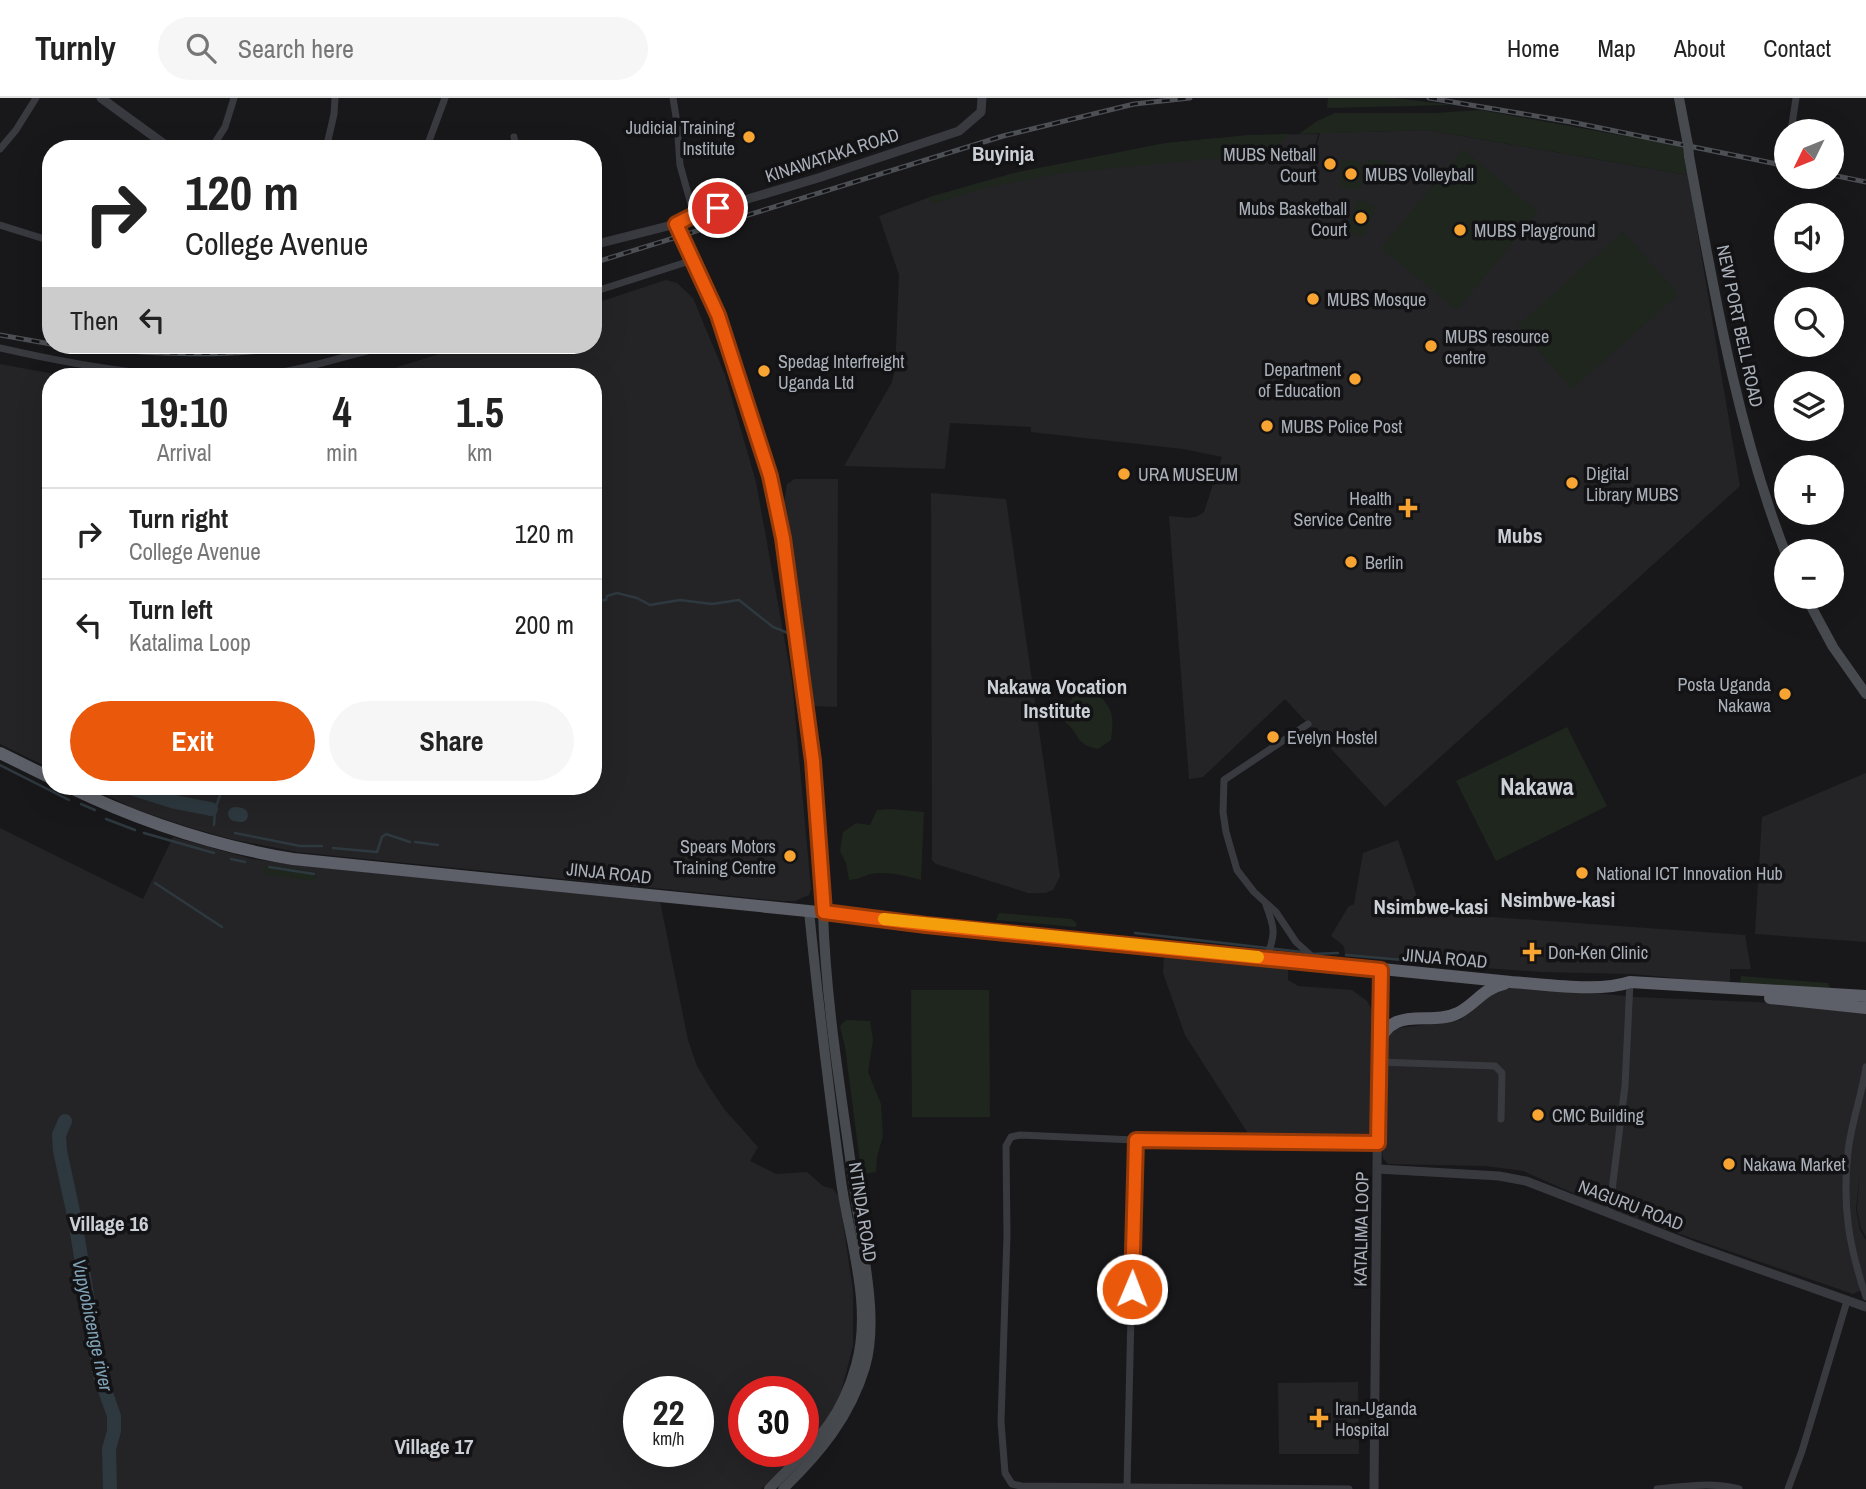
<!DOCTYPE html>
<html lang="en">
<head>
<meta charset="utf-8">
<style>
	:root { --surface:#fff; --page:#f6f6f6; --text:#222; --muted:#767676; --line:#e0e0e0; --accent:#ea580c }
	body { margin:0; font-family:"Archivo Narrow",sans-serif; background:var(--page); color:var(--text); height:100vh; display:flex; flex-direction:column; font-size:26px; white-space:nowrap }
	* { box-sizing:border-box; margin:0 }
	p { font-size:23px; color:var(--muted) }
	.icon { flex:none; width:38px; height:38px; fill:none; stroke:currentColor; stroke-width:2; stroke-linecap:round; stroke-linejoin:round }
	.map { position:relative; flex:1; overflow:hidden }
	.side { position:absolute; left:42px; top:270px; width:560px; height:427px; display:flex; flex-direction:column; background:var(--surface); border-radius:28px; box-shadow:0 7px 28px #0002 }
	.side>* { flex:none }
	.banner { position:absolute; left:42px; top:42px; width:560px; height:214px; border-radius:28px; box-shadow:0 7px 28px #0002; background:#fff; color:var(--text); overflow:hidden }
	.needle { width:46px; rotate:227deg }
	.fabs { position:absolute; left:1774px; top:21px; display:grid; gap:14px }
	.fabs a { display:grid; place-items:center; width:70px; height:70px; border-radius:50%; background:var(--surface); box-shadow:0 7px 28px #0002; font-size:35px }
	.speed { position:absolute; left:623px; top:1278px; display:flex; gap:14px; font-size:35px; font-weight:700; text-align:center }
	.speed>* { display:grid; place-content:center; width:91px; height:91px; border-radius:50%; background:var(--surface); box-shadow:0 7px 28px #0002; line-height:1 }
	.speed small { font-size:18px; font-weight:400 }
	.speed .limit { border:10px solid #d22; background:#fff; color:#111 }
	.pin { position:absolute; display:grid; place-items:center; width:60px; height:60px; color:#fff; margin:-30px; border:4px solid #fff; border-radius:50%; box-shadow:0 2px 7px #0007 }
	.me { position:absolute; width:77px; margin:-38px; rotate:1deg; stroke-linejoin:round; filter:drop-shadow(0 0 5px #0008) }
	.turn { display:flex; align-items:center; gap:24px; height:147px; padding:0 28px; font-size:32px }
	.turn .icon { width:91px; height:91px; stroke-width:2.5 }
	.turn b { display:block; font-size:49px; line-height:60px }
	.then { display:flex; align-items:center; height:66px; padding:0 28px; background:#0003; gap:14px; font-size:26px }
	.eta { display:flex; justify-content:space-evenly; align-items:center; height:119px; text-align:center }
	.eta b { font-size:42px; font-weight:700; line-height:49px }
	.cta { display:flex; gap:14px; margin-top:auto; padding:14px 28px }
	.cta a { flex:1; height:80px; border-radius:42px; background:var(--accent); color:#fff; font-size:28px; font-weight:700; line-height:80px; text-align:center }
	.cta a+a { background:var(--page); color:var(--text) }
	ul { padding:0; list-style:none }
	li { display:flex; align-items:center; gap:21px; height:91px; padding:0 28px; border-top:2px solid var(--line) }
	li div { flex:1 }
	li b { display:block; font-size:26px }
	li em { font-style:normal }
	header { display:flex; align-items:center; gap:42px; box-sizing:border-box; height:98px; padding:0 35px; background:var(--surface); border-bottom:2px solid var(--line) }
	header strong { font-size:33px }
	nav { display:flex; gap:38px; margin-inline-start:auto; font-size:24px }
	.search { width:490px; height:63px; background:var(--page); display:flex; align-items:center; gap:18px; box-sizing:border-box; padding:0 24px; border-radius:38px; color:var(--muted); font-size:26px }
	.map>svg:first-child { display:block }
</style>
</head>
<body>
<header>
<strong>Turnly</strong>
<div class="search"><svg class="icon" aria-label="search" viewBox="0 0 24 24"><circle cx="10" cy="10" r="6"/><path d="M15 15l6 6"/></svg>Search here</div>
<nav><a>Home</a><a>Map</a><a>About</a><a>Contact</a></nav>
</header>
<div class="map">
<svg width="1866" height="1391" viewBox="0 0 1866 1391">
	<rect width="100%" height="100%" fill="#18181a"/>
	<g fill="#242427" fill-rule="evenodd">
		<path d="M 1428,32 L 1688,77 L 1740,388 L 1385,709 L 1285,601 L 1203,679 L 1189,681 L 1169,418 L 1190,420 L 1198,418 L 1204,414 L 1222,359 L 1183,351 L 1031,334 L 1031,329 L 950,325 L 945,371 L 844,368 L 892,284 L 895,272 L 899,177 L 879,118 L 930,99 L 1014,75 L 1166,45 L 1250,37 L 1318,36 L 1306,83 L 1320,35 Z"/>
		<path d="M 666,182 L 677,185 L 693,200 L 725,277 L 756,384 L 792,583 L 811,791 L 809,797 L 795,803 L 782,803 L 297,754 L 231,741 L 185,728 L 135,711 L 87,688 L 593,688 L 593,278 L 345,278 L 376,276 L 467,247 L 593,247 L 593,206 Z"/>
		<path d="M 0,266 L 65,278 L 51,278 L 51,671 L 0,646 Z"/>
		<path d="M 795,381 L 838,381 L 837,609 L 812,608 L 784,405 L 787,386 Z"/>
		<path d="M 931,395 L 1006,401 L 1060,778 L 1053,792 L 1046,795 L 1028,795 L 936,766 L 932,762 Z"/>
		<path d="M 1866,675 L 1866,844 L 1755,836 L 1762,719 Z"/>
		<path d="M 0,730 L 143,801 L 173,739 L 252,761 L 296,767 L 660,803 L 688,942 L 697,968 L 710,990 L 725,1012 L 758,1049 L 750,1063 L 776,1076 L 807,1074 L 823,1088 L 833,1091 L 839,1099 L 853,1192 L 853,1248 L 839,1302 L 812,1345 L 761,1391 L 0,1391 ZM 639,1293 L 698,1293 L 698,1353 L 639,1353 ZM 744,1293 L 803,1293 L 803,1353 L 744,1353 Z"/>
		<path d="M 1398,742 L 1422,814 L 1745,837 L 1751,871 L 1730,871 L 1730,885 L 1632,876 L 1540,874 L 1443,867 L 1345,858 L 1344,848 L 1331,838 L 1348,809 L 1354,806 L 1363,755 Z"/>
		<path d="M 1164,857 L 1288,870 L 1288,882 L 1298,888 L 1352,892 L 1367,903 L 1373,914 L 1370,1041 L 1249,1037 L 1185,937 L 1163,875 Z"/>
		<path d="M 1505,886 L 1636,899 L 1778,905 L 1866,916 L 1866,1139 L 1861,1131 L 1857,1111 L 1860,1074 L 1856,1111 L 1860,1132 L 1866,1142 L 1866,1190 L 1853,1196 L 1616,1114 L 1523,1073 L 1486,1068 L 1388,1066 L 1383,1060 L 1382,1052 L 1381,971 L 1382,945 L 1391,931 L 1461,922 L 1480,898 Z"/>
		<path d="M 1358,1284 L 1359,1356 L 1279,1356 L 1278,1285 Z"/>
	</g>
	<g fill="#1e261e">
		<path d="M 1328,0 L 1395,0 L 1452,7 L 1327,10 Z"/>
		<path d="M 1481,12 L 1685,49 L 1688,77 L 1428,32 L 1299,36 L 1317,23 L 1335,15 L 1434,15 Z"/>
		<path d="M 1289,36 L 1272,55 L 1063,75 L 989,89 L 931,106 L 930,99 L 1014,75 L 1166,45 L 1250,37 Z"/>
		<path d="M 1463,51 L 1538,114 L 1457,212 L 1381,150 Z"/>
		<path d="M 1341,62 L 1362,64 L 1361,91 L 1341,89 Z"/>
		<path d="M 1368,62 L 1386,63 L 1387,86 L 1369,85 Z"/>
		<path d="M 1358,101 L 1376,109 L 1363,139 L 1346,132 Z"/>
		<path d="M 1623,134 L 1679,196 L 1572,291 L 1517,228 Z"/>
		<path d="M 1091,591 C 1112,607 1115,616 1111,642 L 1098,651 C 1074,646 1082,638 1065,624 L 1068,608 L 1075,595 Z"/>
		<path d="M 1567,629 L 1607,708 L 1496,763 L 1456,683 Z"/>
		<path d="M 891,711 L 924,714 L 921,782 C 905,778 887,773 871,776 C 863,778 857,782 849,782 L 846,765 L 840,753 L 843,734 L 856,725 L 870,727 L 877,712 Z"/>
		<path d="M 267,767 L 315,774 L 316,780 L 313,783 L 266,776 L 263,772 Z"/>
		<path d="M 999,815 L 1072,821 L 1077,826 L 1075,829 L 996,822 Z"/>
		<path d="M 1741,878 L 1828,885 L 1831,892 L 1740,886 Z"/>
		<path d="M 911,892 L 989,892 L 990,1019 L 912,1019 Z"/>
		<path d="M 846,922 L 870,923 L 873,942 L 868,974 L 881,1006 L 883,1038 L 877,1059 L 876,1074 L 864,1076 L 861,1072 L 845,949 L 840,928 Z"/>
	</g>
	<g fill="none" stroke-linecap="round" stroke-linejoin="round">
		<g stroke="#2d393f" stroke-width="2.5">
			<path d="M 593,503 L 606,502 L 607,498 L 617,495 L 637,500 L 650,507 L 680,502 L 712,506 L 739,502 L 773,529 L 788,535"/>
			<path d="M 0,667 L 69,702"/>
			<path d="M 81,706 L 95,712"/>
			<path d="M 106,721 L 135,732"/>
			<path d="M 214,727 L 215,712 L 223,688"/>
			<path d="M 144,735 L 214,755"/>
			<path d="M 235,735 L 300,748 L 322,748"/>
			<path d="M 415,744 L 438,747"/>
			<path d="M 333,750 L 377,754 L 382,739 L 386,736 L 410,744"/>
			<path d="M 231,761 L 245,764"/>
			<path d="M 269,769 L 314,776"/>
			<path d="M 155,785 L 222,829"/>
			<path d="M 1135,835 L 1302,854"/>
			<path d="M 1312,856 L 1338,855"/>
			<path d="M 1346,857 L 1415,863"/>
		</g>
		<g stroke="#2d393f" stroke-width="14">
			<path d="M 131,690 L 175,704 L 211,711"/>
			<path d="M 235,716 L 241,717"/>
			<path d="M 65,1023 L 59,1037 L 60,1053 L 75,1122 L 100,1278 L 114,1318 L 114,1333 L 109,1351 L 110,1391"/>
		</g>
		<g stroke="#393a3f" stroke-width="7">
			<path d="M 673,0 L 677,25 L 680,67 L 694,117"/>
			<path d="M 1791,33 L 1796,0"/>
			<path d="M 514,39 L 516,51"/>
			<path d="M 0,51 L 16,32 L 36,0"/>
			<path d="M 211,51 L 225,29 L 234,0"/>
			<path d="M 326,51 L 334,16 L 335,0"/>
			<path d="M 426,51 L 445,0"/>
			<path d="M 0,127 L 51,143"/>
			<path d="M 593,194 L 693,162"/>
			<path d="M 0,250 C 92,271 192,288 287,273 C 321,267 356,255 390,247"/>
			<path d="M 1308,626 L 1224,682 L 1223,714 L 1226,734 L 1237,772 L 1254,794 L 1276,814 L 1296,844 L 1317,863"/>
			<path d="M 1266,860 C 1276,837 1275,830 1266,807"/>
			<path d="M 1378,964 L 1495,968 L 1502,975 L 1501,1021"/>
			<path d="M 1866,969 C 1862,997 1851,1025 1848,1054 C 1842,1109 1849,1148 1866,1199"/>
			<path d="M 1609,1116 L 1625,988 L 1630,884"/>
			<path d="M 1127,1389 L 1135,1042"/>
			<path d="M 1349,1391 L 1021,1388 L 1012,1386 L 1005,1375 L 1001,1324 L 1007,1137 L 1006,1048 L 1011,1039 L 1020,1037 L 1135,1042 L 1378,1045"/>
			<path d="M 1657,1391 C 1685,1388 1712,1384 1739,1391"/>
			<path d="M 1788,1391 L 1802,1353 L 1847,1203"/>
		</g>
		<g stroke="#393a3f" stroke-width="9">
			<path d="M 101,0 L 171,51"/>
			<path d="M 676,126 L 718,217 L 763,351 L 770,378 L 783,440 L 813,663 L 823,814"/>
			<path d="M 593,147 L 676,126 L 694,117 L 818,80 L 959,33 L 981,14 L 982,0"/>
			<path d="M 1378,1071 L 1499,1078 L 1526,1083 L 1694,1148 L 1866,1209"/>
			<path d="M 1374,1391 L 1378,964 L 1381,872"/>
		</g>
		<g stroke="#474a4f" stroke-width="10">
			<path d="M 1679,0 L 1688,47"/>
			<path d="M 1689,58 C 1714,193 1737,331 1787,459"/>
			<path d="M 1806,499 L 1833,549 L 1866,596"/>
			<path d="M 769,1391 C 810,1348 839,1328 856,1267 C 873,1207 849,1142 841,1083 C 829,993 818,903 809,813"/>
			<path d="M 783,1391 C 820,1355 850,1319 865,1269 C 879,1222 863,1158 857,1110 C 844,1012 826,913 823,814"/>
		</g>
		<g stroke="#5d6068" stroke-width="12">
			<path d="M 0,655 L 51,680"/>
			<path d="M 67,688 C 139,723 214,748 293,761 L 1511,884 C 1544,886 1599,895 1630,884 L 1866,898"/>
			<path d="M 1770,900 L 1866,910"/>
			<path d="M 1378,948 C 1391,905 1429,929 1458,915 C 1476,906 1482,891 1504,886"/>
		</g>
		<g stroke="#4c4f54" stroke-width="5">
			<g id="rail">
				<path d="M 1429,0 L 1571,24 L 1787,68"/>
				<path d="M 1832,77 L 1866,84"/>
				<path d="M 593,165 L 1003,38 L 1134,6 L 1190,0"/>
				<path d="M 0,237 L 51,246"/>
				<path d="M 58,247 C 141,255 222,262 304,247"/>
			</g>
		</g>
		<use href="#rail" stroke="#131315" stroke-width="2.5" stroke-dasharray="8" stroke-linecap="butt"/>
		<path stroke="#474a4f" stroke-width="10" d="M 1688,47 L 1689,58"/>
	</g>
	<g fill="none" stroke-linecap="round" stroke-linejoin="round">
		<g stroke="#983908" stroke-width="18">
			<path id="route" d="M 718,110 L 694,117 L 676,126 L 718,217 L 770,378 L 783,440 L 813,663 L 824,814 L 926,827 L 1381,872 L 1378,1045 L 1136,1042 L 1132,1191"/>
		</g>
		<use href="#route" stroke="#ea580c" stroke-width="12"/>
		<path stroke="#f59e0b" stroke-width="12" d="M 884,821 L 1258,859"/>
	</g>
	<g fill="#f8a432" stroke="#131315" stroke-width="2.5">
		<circle cx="749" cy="39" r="7"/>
		<circle cx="1330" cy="66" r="7"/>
		<circle cx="1351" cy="76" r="7"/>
		<circle cx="1361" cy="120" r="7"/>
		<circle cx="1460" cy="132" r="7"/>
		<circle cx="1313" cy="201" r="7"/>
		<circle cx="1431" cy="248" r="7"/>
		<circle cx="764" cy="273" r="7"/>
		<circle cx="1355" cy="281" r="7"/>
		<circle cx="1267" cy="328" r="7"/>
		<circle cx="1124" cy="376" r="7"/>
		<circle cx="1572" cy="385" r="7"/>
		<path d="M1404.5 399.5h7v7h7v7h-7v7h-7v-7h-7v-7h7z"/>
		<circle cx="1351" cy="464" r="7"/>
		<circle cx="1785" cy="596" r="7"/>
		<circle cx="1273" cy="639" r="7"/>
		<circle cx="790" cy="758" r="7"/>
		<circle cx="1582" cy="775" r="7"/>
		<path d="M1528.5 843.5h7v7h7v7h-7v7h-7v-7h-7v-7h7z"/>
		<circle cx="1538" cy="1017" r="7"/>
		<circle cx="1729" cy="1066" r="7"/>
		<path d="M1315.5 1309.5h7v7h7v7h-7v7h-7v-7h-7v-7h7z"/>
	</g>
	<g text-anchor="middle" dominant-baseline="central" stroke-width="7" stroke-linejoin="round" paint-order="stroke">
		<g font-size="18" fill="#aab0ba" stroke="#131315" text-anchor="start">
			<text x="735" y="29" text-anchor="end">Judicial Training<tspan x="735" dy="21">Institute</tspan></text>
			<text x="1316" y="56" text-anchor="end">MUBS Netball<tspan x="1316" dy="21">Court</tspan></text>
			<text x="1365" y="76">MUBS Volleyball</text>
			<text x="1347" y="110" text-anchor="end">Mubs Basketball<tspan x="1347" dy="21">Court</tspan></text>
			<text x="1474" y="132">MUBS Playground</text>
			<text x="1327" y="201">MUBS Mosque</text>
			<text x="1445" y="238">MUBS resource<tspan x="1445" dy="21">centre</tspan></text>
			<text x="778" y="263">Spedag Interfreight<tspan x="778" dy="21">Uganda Ltd</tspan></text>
			<text x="1341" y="271" text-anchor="end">Department<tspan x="1341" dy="21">of Education</tspan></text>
			<text x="1281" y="328">MUBS Police Post</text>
			<text x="1586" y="375">Digital<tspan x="1586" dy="21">Library MUBS</tspan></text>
			<text x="1138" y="376">URA MUSEUM</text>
			<text x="1392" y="400" text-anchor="end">Health<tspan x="1392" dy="21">Service Centre</tspan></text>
			<text x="1365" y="464">Berlin</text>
			<text x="1771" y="586" text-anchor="end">Posta Uganda<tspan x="1771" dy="21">Nakawa</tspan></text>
			<text x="1287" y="639">Evelyn Hostel</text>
			<text x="776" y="748" text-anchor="end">Spears Motors<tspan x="776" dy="21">Training Centre</tspan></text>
			<text x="1596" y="775">National ICT Innovation Hub</text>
			<text x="1548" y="854">Don-Ken Clinic</text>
			<text x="1552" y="1017">CMC Building</text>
			<text x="1743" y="1066">Nakawa Market</text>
			<text x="1335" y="1310">Iran-Uganda<tspan x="1335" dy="21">Hospital</tspan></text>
		</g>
		<g font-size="18" fill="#aab0ba" stroke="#131315">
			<text transform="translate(832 57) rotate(-18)">KINAWATAKA ROAD</text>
			<text transform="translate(1740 228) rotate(78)">NEW PORT BELL ROAD</text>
			<text transform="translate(609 775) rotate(6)">JINJA ROAD</text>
			<text transform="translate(1445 860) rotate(5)">JINJA ROAD</text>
			<text transform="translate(1631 1107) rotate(21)">NAGURU ROAD</text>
			<text transform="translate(863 1114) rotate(81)">NTINDA ROAD</text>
			<text transform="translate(1361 1131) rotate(-89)">KATALIMA LOOP</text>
		</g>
		<g font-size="19" font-style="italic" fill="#80a2b6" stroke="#131315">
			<text transform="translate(93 1227) rotate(78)">Vupyobicenge river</text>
		</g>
		<g font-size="21" font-weight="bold" fill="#cbcfd6" stroke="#131315">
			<text x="1003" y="55">Buyinja</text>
			<text x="1520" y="437">Mubs</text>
			<text x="1057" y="588">Nakawa Vocation<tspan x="1057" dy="24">Institute</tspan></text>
			<text x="1558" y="801">Nsimbwe-kasi</text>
			<text x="1431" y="808">Nsimbwe-kasi</text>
			<text x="109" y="1125">Village 16</text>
			<text x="434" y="1348">Village 17</text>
		</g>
		<g font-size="24" font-weight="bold" fill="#cbcfd6" stroke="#131315">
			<text x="1537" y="688">Nakawa</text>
		</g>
	</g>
</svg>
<div class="fabs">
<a><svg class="needle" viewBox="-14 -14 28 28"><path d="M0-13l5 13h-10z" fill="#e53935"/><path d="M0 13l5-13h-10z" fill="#767676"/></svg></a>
<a><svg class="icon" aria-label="sound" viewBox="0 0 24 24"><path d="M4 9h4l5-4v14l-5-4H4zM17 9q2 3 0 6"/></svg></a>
<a><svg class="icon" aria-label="search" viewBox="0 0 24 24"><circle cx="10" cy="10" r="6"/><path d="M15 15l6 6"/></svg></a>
<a><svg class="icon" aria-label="layers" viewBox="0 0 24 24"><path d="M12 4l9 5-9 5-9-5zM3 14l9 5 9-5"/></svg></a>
<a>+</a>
<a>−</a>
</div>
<div class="speed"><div>22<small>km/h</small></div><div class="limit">30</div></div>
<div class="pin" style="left:718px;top:110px;background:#d93025"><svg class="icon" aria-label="arrive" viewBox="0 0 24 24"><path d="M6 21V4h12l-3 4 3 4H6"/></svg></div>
<svg class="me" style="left:1132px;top:1191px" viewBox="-20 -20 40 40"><circle r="17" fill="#ea580c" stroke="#fff" stroke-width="3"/><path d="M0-11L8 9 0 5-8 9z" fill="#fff"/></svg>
<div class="banner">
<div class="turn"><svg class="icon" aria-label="right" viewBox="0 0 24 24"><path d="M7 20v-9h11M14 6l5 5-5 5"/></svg><div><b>120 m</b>College Avenue</div></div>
<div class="then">Then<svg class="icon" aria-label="left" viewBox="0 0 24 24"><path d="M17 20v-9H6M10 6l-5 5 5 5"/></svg></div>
</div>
<section class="side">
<div class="eta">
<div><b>19:10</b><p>Arrival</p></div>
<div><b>4</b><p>min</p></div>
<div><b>1.5</b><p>km</p></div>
</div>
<ul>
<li><svg class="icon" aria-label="right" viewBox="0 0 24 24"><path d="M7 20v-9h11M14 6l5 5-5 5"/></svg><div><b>Turn right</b><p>College Avenue</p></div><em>120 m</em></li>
<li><svg class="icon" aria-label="left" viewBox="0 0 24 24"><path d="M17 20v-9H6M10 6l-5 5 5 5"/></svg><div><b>Turn left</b><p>Katalima Loop</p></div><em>200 m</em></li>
</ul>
<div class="cta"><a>Exit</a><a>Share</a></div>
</section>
</div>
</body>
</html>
